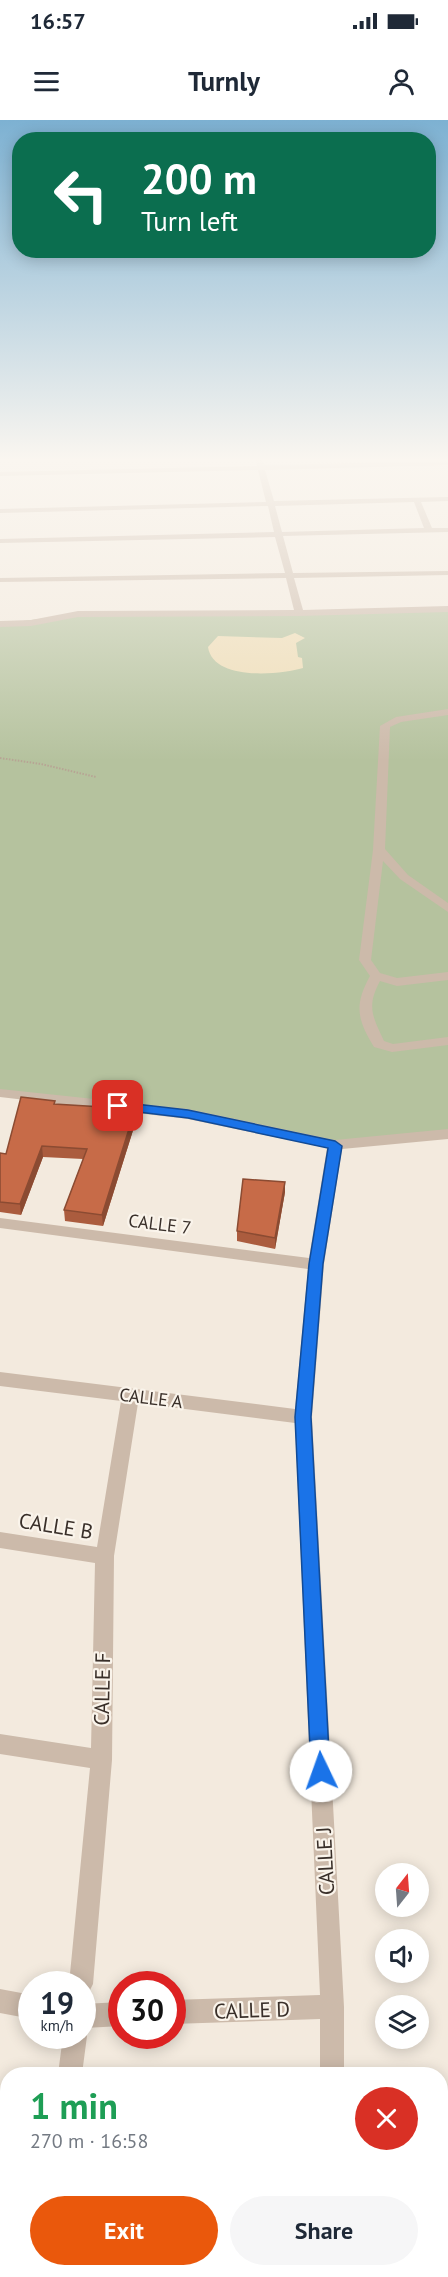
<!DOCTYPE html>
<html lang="en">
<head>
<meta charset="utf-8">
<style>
	:root { --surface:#fff; --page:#f6f6f7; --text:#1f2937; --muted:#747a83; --accent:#ea580c }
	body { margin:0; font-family:"PT Sans",sans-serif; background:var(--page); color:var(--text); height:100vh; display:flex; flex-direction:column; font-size:22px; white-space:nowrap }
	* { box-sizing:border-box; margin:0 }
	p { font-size:20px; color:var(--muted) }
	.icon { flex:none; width:33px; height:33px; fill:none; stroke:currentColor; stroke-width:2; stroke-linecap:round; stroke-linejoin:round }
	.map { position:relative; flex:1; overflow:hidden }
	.panel { position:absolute; left:0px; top:1947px; width:448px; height:210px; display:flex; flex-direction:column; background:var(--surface); border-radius:24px 24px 0 0; box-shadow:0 3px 15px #0003 }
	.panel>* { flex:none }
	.hud { position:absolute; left:12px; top:12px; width:424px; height:126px; border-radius:24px; box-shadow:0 3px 15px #0003; background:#0b6e4f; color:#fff; overflow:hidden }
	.needle { width:39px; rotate:17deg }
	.fabs { position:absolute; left:375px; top:1743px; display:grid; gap:12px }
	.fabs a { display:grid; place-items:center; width:54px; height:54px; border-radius:50%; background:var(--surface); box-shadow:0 3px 15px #0003; font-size:30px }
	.speed { position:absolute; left:18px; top:1851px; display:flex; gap:12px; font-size:30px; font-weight:700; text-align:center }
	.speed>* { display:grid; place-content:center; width:78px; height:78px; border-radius:50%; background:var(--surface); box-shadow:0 3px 15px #0003; line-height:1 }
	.speed small { font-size:15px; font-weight:400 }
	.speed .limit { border:9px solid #d22; background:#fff; color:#111 }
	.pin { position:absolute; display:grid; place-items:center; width:51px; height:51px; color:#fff; margin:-26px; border-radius:12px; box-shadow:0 3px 9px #0006 }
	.me { position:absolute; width:66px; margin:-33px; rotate:357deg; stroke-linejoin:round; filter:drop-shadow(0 0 4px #0008) }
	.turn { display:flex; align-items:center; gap:21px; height:126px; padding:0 30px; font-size:27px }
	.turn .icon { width:78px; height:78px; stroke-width:2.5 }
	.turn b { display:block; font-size:42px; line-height:51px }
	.round { display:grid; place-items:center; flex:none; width:63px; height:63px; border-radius:32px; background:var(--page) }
	.overview { display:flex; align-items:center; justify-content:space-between; height:102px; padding:0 30px }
	h1 { font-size:36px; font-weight:800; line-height:45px; color:#1e9e55 }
	.action { display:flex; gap:12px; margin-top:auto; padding:12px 30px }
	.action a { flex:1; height:69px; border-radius:36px; background:var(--accent); color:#fff; font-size:24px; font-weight:800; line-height:69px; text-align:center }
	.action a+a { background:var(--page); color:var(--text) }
	.status { display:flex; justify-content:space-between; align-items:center; height:42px; padding:0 30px; background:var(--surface); direction:ltr }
	.status svg { height:16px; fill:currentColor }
	header { display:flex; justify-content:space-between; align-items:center; height:78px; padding:0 30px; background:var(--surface); font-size:27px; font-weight:800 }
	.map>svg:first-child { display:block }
</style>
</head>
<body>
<div class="status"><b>16:57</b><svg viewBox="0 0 49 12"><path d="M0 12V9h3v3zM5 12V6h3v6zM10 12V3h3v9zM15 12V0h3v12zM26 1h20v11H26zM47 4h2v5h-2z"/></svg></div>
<header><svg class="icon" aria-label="menu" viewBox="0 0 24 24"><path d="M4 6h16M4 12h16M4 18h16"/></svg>Turnly<svg class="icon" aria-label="person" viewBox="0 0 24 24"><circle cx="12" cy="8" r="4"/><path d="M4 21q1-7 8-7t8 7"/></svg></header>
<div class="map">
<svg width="448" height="2157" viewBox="0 0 448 2157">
	<rect width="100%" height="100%" fill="#f3eade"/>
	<path fill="#b5c29e" d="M 448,488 L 448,1014 L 335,1025 L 188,994 L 0,973 L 0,504 L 78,494 Z"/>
	<path fill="#eedcb5" d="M 295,513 L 305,518 L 296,523 L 298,537 L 302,538 L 303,548 C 279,555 213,561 208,527 L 218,516 L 282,518 Z"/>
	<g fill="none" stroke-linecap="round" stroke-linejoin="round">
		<path stroke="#b7a494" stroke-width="2" stroke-dasharray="1.5 1.5" stroke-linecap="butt" d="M 0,638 L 41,644 L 96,657"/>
		<g fill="#ccbaaa" fill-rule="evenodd">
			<path d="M 256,339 L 262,339 L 264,345 L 448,341 L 448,345 L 265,350 L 274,381 L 448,377 L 448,381 L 421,382 L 432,408 L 448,408 L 448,412 L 283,416 L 293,453 L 448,451 L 448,455 L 294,458 L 303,490 L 448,486 L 448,492 L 299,496 L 78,497 L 31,506 L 0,507 L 0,501 L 31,500 L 78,491 L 294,490 L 286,458 L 0,462 L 0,458 L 285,453 L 275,417 L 0,423 L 0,419 L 274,412 L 268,386 L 0,393 L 0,389 L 266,382 L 258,350 L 0,356 L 0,352 L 257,346 ZM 414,382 L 424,408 L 282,412 L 275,386 Z"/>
			<path d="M 448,589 L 448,595 L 401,602 L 390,607 L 385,729 L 408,755 L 448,783 L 448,792 L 400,759 L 383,741 L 371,840 L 380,853 L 397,858 L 448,852 L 448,860 L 397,866 L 380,861 C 366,887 373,897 384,921 L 393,924 L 448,917 L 448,925 L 392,932 L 374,927 C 357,899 354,885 370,856 L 359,840 L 373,730 L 380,606 L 396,597 Z"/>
			<path d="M 0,969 L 188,989 L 335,1020 L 448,1009 L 448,1019 L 342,1029 L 324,1144 L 312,1297 L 344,1887 L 344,1954 L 320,1954 L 320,1899 L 172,1904 L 172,1880 L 320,1875 L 295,1303 L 138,1283 L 114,1436 L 112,1640 L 93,1864 L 89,1872 L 82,1875 L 82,1864 L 69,1864 L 90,1648 L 0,1634 L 0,1614 L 91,1628 L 95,1443 L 0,1428 L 0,1412 L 97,1427 L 121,1281 L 0,1266 L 0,1252 L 295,1289 L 308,1149 L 0,1108 L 0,1098 L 309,1138 L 327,1028 L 188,999 L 0,977 Z"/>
			<path d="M 0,1869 L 32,1875 L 32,1899 L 0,1893 Z"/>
			<path d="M 122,1882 L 122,1906 L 84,1908 L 87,1916 L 82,1954 L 58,1954 L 63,1916 L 82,1916 L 82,1884 Z"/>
			<path d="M 28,2150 L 54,2150 L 53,2157 L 27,2157 Z"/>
			<rect x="318" y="2150" width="26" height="7"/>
		</g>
	</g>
	<g fill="#ab5c3e">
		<path d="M 55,984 L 134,993 L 135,1004 L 103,1106 L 65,1101 L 64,1090 L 83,1039 L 43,1037 L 21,1095 L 0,1092 L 0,1033 L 6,1034 Z"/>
		<path d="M 285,1062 L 285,1072 L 275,1129 L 237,1121 L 237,1111 Z"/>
	</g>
	<g fill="#8b4b32">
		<path d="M 134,993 L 135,1004 L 103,1106 L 102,1095 Z"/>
		<path d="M 42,1026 L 43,1037 L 21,1095 L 20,1084 Z"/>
		<path d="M 285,1062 L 285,1072 L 275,1129 L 275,1118 Z"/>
	</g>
	<g fill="#c76b48" stroke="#8b4b32" stroke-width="1.5">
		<path d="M 21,977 L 55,981 L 54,984 L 103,987 L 134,993 L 102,1095 L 64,1090 L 87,1029 L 42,1026 L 20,1084 L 0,1082 L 0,1033 L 6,1034 Z"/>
		<path d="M 243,1059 L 285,1062 L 275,1118 L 237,1111 Z"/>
	</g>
	<linearGradient id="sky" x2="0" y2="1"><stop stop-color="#7db1d2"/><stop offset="0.53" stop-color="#faf6f0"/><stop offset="1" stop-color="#faf6f0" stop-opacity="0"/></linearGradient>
	<rect width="448" height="641" fill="url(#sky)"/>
	<path fill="#1a73e8" stroke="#114b97" stroke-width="1.5" d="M 118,982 L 188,990 L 335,1021 L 342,1026 L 323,1144 L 311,1297 L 330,1651 L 327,1658 L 321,1660 L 314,1658 L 311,1651 L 295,1297 L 309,1144 L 328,1028 L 188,998 L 113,989 L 111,986 Z"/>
	<g text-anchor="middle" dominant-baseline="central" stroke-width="4.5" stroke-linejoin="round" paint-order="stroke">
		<g font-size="18" fill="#392f29" stroke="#faf4eb">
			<text transform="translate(160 1104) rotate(7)">CALLE 7</text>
			<text transform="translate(151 1278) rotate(7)">CALLE A</text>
		</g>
		<g font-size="21" fill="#392f29" stroke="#faf4eb">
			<text transform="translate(56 1406) rotate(9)">CALLE B</text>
			<text transform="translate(102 1569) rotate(-89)">CALLE F</text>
			<text transform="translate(325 1741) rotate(-93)">CALLE J</text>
			<text transform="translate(252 1890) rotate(-2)">CALLE D</text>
		</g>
	</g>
</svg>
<div class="fabs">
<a><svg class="needle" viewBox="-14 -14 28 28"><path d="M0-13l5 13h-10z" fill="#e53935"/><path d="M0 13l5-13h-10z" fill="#747a83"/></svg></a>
<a><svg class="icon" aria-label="sound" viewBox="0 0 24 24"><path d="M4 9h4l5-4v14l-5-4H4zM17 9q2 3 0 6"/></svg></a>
<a><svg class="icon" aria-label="layers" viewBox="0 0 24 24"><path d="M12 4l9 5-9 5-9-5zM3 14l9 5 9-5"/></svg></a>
</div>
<div class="speed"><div>19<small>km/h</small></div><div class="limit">30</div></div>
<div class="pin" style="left:118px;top:986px;background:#d93025"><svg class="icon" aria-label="arrive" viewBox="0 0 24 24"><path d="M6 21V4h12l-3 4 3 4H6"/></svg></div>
<svg class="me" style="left:321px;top:1651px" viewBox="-20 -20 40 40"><circle r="19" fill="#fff"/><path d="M0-13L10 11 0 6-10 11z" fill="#1a73e8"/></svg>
<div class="hud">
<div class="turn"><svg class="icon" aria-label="left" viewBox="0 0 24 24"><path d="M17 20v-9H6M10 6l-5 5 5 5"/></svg><div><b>200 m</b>Turn left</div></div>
</div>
<section class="panel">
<div class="overview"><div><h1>1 min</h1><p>270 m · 16:58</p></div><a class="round" style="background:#d93025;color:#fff"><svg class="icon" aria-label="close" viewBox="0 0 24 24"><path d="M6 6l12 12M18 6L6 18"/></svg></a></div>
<div class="action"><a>Exit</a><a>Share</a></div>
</section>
</div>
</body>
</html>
